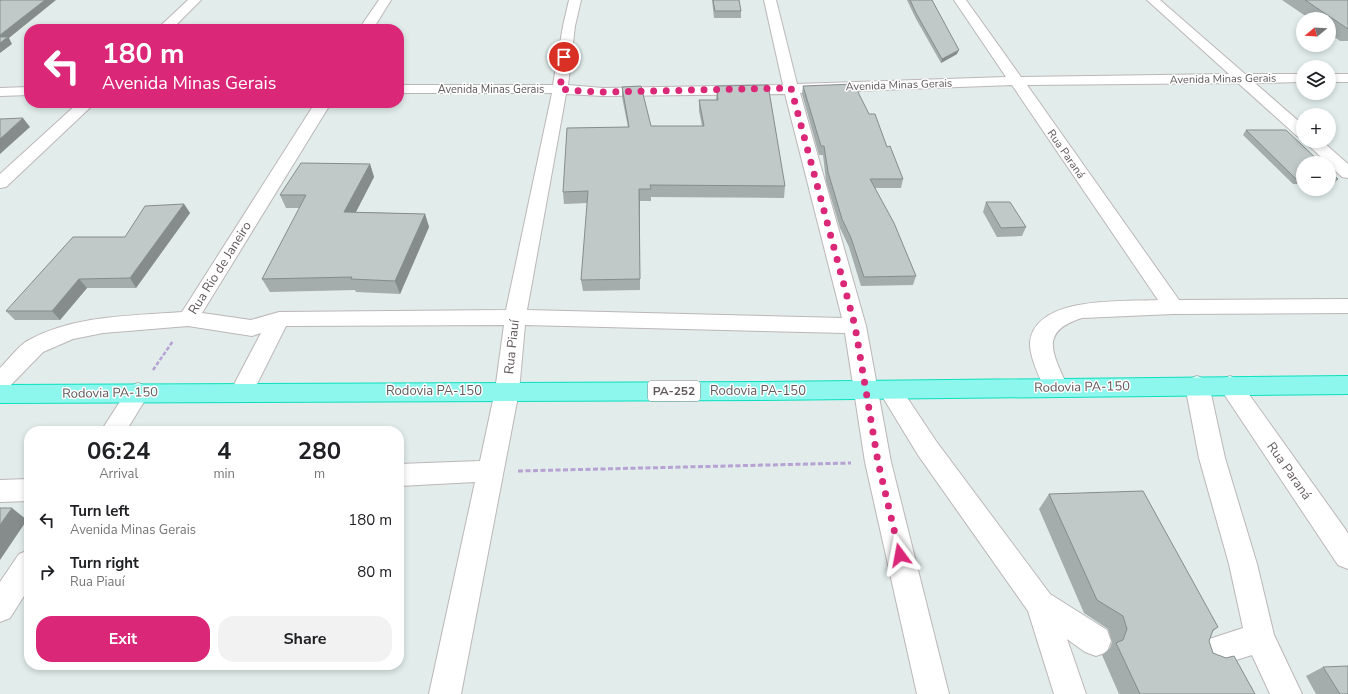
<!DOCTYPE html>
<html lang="en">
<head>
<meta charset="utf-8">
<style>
	:root { --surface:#fff; --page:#f2f2f2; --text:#202124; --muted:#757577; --accent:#db2777 }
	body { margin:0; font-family:"Nunito Sans",sans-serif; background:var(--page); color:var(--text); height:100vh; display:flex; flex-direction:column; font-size:15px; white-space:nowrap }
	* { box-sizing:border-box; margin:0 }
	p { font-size:13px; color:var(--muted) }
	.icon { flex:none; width:22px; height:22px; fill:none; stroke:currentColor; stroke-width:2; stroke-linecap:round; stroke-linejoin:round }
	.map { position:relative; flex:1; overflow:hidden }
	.side { position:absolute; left:24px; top:426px; width:380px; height:244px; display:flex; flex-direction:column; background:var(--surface); border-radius:16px; box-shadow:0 2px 6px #0003 }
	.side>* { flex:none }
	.top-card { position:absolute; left:24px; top:24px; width:380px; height:84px; border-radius:16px; box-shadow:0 2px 6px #0003; background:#db2777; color:#fff; overflow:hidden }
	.needle { width:26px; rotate:252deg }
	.controls { position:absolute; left:1296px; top:12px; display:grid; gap:8px }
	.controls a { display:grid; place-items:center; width:40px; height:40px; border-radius:50%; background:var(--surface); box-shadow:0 2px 6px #0003; font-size:20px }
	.pin { position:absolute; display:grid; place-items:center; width:34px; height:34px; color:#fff; margin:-17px; border:2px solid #fff; border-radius:50%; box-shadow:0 1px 4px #0007 }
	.me { position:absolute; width:44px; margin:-22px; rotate:347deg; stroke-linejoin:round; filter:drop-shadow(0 0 3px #0008) }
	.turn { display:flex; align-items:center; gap:14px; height:84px; padding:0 12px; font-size:18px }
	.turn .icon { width:52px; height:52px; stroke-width:2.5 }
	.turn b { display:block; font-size:28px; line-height:34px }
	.eta { display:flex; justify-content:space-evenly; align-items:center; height:68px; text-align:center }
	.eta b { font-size:24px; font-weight:700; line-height:28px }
	.cta { display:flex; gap:8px; margin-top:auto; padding:8px 12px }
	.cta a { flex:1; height:46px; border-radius:16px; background:var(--accent); color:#fff; font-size:16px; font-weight:700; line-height:46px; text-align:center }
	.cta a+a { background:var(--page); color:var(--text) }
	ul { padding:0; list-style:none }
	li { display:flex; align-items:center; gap:12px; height:52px; padding:0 12px }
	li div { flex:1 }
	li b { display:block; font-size:15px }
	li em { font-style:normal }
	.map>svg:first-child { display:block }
</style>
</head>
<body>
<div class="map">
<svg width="1348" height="694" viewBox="0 0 1348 694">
	<rect width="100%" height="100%" fill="#e1eceb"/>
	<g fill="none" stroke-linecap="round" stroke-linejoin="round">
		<g stroke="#bdb6b7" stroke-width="2">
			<g id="minor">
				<path d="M 188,0 L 201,0 L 172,29 L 157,29 Z"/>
				<path d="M 379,0 L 391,0 L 373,29 L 359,29 Z"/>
				<path d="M 569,0 L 581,0 L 575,26 L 568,85 L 603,88 L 783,85 L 764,0 L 776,0 L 797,84 L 1006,77 L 954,0 L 966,0 L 1021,77 L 1229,74 L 1147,0 L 1160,0 L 1245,74 L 1303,74 L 1303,82 L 1255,83 L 1303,125 L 1303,138 L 1297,136 L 1238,83 L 1027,85 L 1179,300 L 1348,299 L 1348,313 L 1173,314 L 1082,318 C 1037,332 1054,355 1068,388 L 1064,394 L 1056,397 L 1048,394 C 1041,382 1029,356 1030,342 C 1036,295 1124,302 1158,300 L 1012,85 L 800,93 L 866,326 L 891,462 L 949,694 L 917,694 L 865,462 L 845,333 L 525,325 L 519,391 L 461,694 L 429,694 L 475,482 L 399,486 L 399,464 L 480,461 L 495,391 L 504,325 L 286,326 L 250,398 L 242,401 L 234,398 L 230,392 L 261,333 L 252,336 L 188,326 L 103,333 L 73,339 L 43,352 L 8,388 L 0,391 L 0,368 C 8,360 19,345 29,340 C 75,315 130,316 182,312 L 315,103 L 331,103 L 202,313 L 251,320 L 279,312 L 506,310 L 552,93 L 399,93 L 399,85 L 553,85 L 563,26 ZM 566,94 L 603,96 L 785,94 L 842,318 L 527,310 Z"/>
				<rect x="1329" y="74" width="19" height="8"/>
				<path d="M 29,87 L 29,95 L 0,96 L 0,88 Z"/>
				<path d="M 78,103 L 95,103 L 6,187 L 0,188 L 0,174 Z"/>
				<path d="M 1304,141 L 1322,141 L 1348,164 L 1348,178 L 1342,177 Z"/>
				<path d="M 1197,376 L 1205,379 L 1209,385 L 1225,458 L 1257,564 L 1274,635 L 1302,694 L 1270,694 L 1252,655 L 1208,669 L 1197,665 L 1193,654 L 1197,643 L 1243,628 L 1229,564 L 1199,458 L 1185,385 L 1189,379 Z"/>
				<path d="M 1230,376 L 1238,379 L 1348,533 L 1348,569 L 1338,565 L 1218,385 L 1222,379 Z"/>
				<path d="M 890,381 L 898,384 L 936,441 L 1050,594 L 1107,630 L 1111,641 L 1107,652 L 1096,656 L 1085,652 L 1067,639 L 1086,694 L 1054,694 L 1028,611 L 918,455 L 882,396 L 878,390 L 882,384 Z"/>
				<path d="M 138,383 L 146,386 L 150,392 L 126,431 L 101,431 L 130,386 Z"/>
				<path d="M 29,479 L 29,501 L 0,502 L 0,480 Z"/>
				<path d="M 29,550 L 29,588 L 10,618 L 0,622 L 0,582 L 19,554 Z"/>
			</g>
		</g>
		<g stroke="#0ce0bf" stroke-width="2">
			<path id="highway" d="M 1348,376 L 1348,394 L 759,400 L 0,403 L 0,385 L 759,382 Z"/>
		</g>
		<path stroke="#b7a2d3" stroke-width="2.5" stroke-dasharray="4 2" stroke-linecap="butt" d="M 153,370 L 173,341"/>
		<path stroke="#b7a2d3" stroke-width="3" stroke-dasharray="5 2.5" stroke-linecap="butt" d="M 518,471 L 851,463"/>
		<use href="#minor" fill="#fff" fill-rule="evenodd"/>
		<use href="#highway" fill="#8df7ed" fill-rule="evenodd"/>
	</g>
	<g fill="#a5acac">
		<path d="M 712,0 L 739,0 L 741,11 L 741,18 L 714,18 Z"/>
		<path d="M 907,0 L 932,0 L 957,54 L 941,63 L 915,17 Z"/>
		<path d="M 1282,0 L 1348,0 L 1348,41 L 1340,41 L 1329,33 L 1329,19 L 1310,19 Z"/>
		<path d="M 717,86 L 785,186 L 784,198 L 651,197 L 651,201 L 640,201 L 640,290 L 583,291 L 581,280 L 588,203 L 564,204 L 563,192 L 628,127 L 622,97 L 622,87 L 651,126 L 702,126 L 699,111 L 699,100 L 716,100 Z"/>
		<path d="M 803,86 L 869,114 L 887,147 L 903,179 L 901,188 L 875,188 L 916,276 L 913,285 L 861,286 L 849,247 L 840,228 L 826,181 L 823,155 L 819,155 L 802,94 Z"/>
		<path d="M 1246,130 L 1303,163 L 1303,184 L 1293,184 L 1243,135 Z"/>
		<path d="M 370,164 L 374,177 L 356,212 L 425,214 L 429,227 L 400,294 L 356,292 L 355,290 L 270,292 L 262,279 L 300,208 L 286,208 L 280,195 Z"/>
		<path d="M 1329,171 L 1338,179 L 1334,184 L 1329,184 Z"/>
		<path d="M 986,202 L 1026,227 L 1022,236 L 997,237 L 983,212 Z"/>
		<path d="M 184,204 L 190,213 L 136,288 L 87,288 L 60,320 L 15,320 L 6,311 Z"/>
		<path d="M 1049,494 L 1218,627 L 1212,632 L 1209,641 L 1213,653 L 1255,694 L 1119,694 L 1102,655 L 1110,648 L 1112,642 L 1108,629 L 1084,613 L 1039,509 Z"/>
		<path d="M 1323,667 L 1348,694 L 1316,694 L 1306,676 Z"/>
	</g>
	<g fill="#868c8c">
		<path d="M 45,0 L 56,0 L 9,38 L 12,44 L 0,53 L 0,35 Z"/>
		<path d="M 959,50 L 957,54 L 941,63 L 942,59 Z"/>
		<path d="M 23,118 L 30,127 L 0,154 L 0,139 Z"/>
		<path d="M 370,164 L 374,177 L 349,225 L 344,212 Z"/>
		<path d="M 639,189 L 640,201 L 640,290 L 640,279 Z"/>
		<path d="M 184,204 L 190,213 L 136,288 L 130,278 Z"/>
		<path d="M 425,214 L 429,227 L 400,294 L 395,281 Z"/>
		<path d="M 79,279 L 87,288 L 60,320 L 52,311 Z"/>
		<path d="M 12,508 L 27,520 L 0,560 L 0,525 Z"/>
	</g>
	<g fill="#c0c8c8" stroke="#868c8c">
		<path d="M 2,0 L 45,0 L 0,35 L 0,1 Z"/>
		<path d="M 713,0 L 739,0 L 741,11 L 715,11 Z"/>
		<path d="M 910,0 L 932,0 L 959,50 L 942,59 L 916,13 Z"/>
		<path d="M 1305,0 L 1348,0 L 1348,29 Z"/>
		<path d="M 0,37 L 8,37 L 0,43 Z"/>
		<path d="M 854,84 L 869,114 L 875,114 L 887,147 L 890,146 L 903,179 L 870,179 L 894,223 L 916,276 L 864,277 L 851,238 L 842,219 L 828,172 L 824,146 L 821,146 L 803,86 Z"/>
		<path d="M 768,85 L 785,186 L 650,185 L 651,189 L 639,189 L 640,279 L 581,280 L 588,191 L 563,192 L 567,128 L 629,127 L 622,87 L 641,86 L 651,126 L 704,126 L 699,100 L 718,100 L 717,86 Z"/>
		<path d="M 23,118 L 0,139 L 0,119 Z"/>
		<path d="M 1246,130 L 1286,130 L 1321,163 L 1303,163 L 1303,179 L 1296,179 Z"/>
		<path d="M 301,163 L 370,164 L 344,212 L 425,214 L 395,281 L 351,279 L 352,277 L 262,279 L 306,195 L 280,195 Z"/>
		<path d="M 1329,171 L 1338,179 L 1329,179 Z"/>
		<path d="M 986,202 L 1010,202 L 1026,227 L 1001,228 Z"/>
		<path d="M 184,204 L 130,278 L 79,279 L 52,311 L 6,311 L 73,237 L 125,237 L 145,206 Z"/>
		<path d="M 1143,491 L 1218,627 L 1213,630 L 1209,641 L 1213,653 L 1226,658 L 1234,656 L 1255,694 L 1140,694 L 1116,643 L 1123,640 L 1127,629 L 1123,616 L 1097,600 L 1049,494 Z"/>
		<path d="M 0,508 L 12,508 L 0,525 Z"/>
		<path d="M 1348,666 L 1348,694 L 1340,694 L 1323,667 Z"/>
	</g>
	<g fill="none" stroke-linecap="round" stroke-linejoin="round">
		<path stroke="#db2777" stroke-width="7" stroke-dasharray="0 12.6" d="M 564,57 L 560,89 L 582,91 L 603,92 L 791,88 L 855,326 L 878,462 L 900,555"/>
	</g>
	<g text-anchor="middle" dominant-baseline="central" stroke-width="3" stroke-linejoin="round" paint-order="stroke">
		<g font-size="11" fill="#61595b" stroke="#fff">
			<text transform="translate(1223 79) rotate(-1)">Avenida Minas Gerais</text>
			<text transform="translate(899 85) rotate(-2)">Avenida Minas Gerais</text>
			<text x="491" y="89">Avenida Minas Gerais</text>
			<text transform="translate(1066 154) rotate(55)">Rua Paraná</text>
		</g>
		<rect fill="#fff" stroke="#908b8c" stroke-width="1" x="648" y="381" width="52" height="20" rx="3"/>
		<g font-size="12" font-weight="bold" fill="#61595b">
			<text x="674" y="391">PA-252</text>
		</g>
		<g font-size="13" fill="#61595b" stroke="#fff">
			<text transform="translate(220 268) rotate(-58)">Rua Rio de Janeiro</text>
			<text transform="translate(512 347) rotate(-84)">Rua Piauí</text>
			<text transform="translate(1082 387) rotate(-1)">Rodovia PA-150</text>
			<text x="434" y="391">Rodovia PA-150</text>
			<text x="758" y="391">Rodovia PA-150</text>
			<text transform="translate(110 393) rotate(-1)">Rodovia PA-150</text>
			<text transform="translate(1289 471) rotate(55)">Rua Paraná</text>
		</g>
	</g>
</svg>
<div class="controls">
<a><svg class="needle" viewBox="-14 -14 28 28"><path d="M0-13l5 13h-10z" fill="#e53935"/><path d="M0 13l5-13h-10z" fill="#757577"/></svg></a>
<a><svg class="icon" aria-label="layers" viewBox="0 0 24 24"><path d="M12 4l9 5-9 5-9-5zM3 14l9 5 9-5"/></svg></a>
<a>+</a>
<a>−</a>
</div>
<div class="pin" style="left:564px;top:57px;background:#d93025"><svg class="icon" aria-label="arrive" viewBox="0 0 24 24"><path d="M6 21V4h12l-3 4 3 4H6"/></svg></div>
<svg class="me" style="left:900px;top:555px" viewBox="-20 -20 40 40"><path d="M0-17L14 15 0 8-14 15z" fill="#db2777" stroke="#fff" stroke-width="4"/></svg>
<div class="top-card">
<div class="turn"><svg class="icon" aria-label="left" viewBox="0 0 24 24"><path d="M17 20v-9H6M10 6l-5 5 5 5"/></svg><div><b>180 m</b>Avenida Minas Gerais</div></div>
</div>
<section class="side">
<div class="eta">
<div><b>06:24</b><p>Arrival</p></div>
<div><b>4</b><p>min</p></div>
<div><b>280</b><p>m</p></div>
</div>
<ul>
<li><svg class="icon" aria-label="left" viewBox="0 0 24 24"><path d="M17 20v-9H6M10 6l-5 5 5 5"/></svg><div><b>Turn left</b><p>Avenida Minas Gerais</p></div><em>180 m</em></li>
<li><svg class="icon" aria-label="right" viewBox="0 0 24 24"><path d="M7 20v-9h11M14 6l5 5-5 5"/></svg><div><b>Turn right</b><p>Rua Piauí</p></div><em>80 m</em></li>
</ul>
<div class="cta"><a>Exit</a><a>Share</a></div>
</section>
</div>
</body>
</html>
